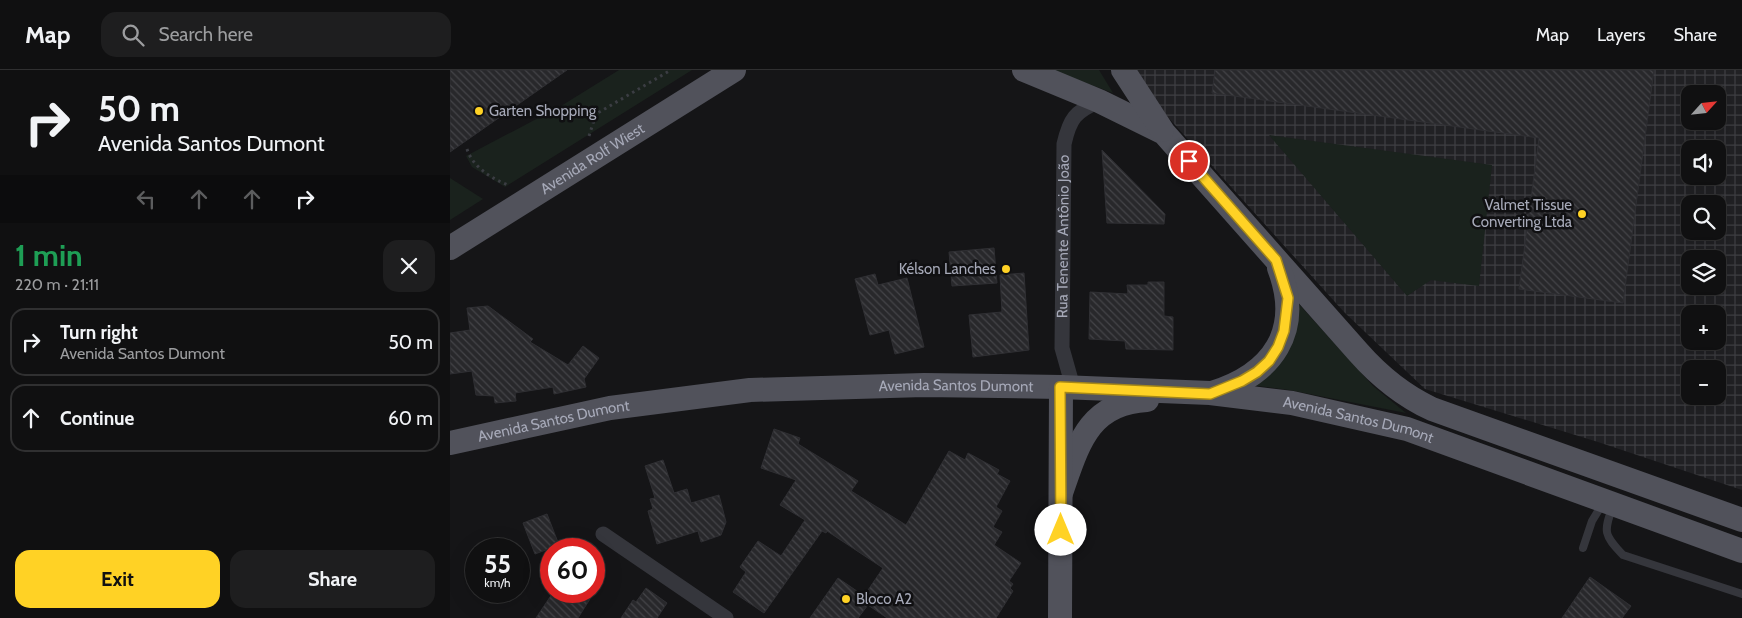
<!DOCTYPE html>
<html lang="en">
<head>
<meta charset="utf-8">
<style>
	:root { --surface:#101011; --page:#1e1e1f; --text:#f1f3f6; --muted:#9c9d9f; --line:#303031; --accent:#ffd225 }
	body { margin:0; font-family:Cabin,sans-serif; background:var(--page); color:var(--text); height:100vh; display:flex; flex-direction:column; font-size:19px; white-space:nowrap }
	* { box-sizing:border-box; margin:0 }
	p { font-size:16px; color:var(--muted) }
	.icon { flex:none; width:28px; height:28px; fill:none; stroke:currentColor; stroke-width:2; stroke-linecap:round; stroke-linejoin:round }
	.map { position:relative; flex:1; overflow:hidden }
	.details { display:flex; flex-direction:column; background:var(--surface); width:450px }
	.details>* { flex:none }
	.guide { background:#101011; color:var(--text); overflow:hidden }
	.needle { width:32px; rotate:63deg }
	.controls { position:absolute; left:1231px; top:15px; display:grid; gap:10px }
	.controls a { display:grid; place-items:center; width:45px; height:45px; border-radius:10px; background:var(--surface); box-shadow:0 5px 20px #0002,0 0 0 1px var(--line); font-size:25px }
	.speed { position:absolute; left:15px; top:468px; display:flex; gap:10px; font-size:25px; font-weight:700; text-align:center }
	.speed>* { display:grid; place-content:center; width:65px; height:65px; border-radius:50%; background:var(--surface); box-shadow:0 5px 20px #0002,0 0 0 1px var(--line); line-height:1 }
	.speed small { font-size:12px; font-weight:400 }
	.speed .limit { border:8px solid #d22; background:#fff; color:#111 }
	.pin { position:absolute; display:grid; place-items:center; width:42px; height:42px; color:#fff; margin:-21px; border:2px solid #fff; border-radius:50%; box-shadow:0 1px 5px #0007 }
	.me { position:absolute; width:55px; margin:-28px; rotate:0deg; stroke-linejoin:round; filter:drop-shadow(0 0 4px #0008) }
	.turn { display:flex; align-items:center; gap:18px; height:105px; padding:0 15px; font-size:22px }
	.turn .icon { width:65px; height:65px; stroke-width:2.5 }
	.turn b { display:block; font-size:35px; line-height:42px }
	.lanes { display:flex; align-items:center; height:48px; padding:0 15px; background:#0003; justify-content:center; gap:25px; direction:ltr }
	.lanes .off { opacity:.35 }
	.round { display:grid; place-items:center; flex:none; width:52px; height:52px; border-radius:15px; background:var(--page) }
	.headline { display:flex; align-items:center; justify-content:space-between; height:85px; padding:0 15px }
	h1 { font-size:30px; font-weight:700; line-height:38px; color:#1e9e55 }
	.primary-button { display:flex; gap:10px; margin-top:auto; padding:10px 15px }
	.primary-button a { flex:1; height:58px; border-radius:15px; background:var(--accent); color:#111; font-size:20px; font-weight:700; line-height:58px; text-align:center }
	.primary-button a+a { background:var(--page); color:var(--text) }
	ul { padding:0; list-style:none }
	li { display:flex; align-items:center; gap:15px; height:68px; margin:0 10px 8px; padding:0 5px; border:2px solid var(--line); border-radius:15px }
	li div { flex:1 }
	li b { display:block; font-size:19px }
	li em { font-style:normal }
	header { display:flex; align-items:center; gap:30px; box-sizing:border-box; height:70px; padding:0 25px; background:var(--surface); border-bottom:1px solid var(--line) }
	header strong { font-size:24px }
	nav { display:flex; gap:28px; margin-inline-start:auto; font-size:18px }
	.search { width:350px; height:45px; background:var(--page); display:flex; align-items:center; gap:12px; box-sizing:border-box; padding:0 18px; border-radius:15px; color:var(--muted); font-size:19px }
	main { display:flex; flex:1; min-height:0 }
	.map>svg:first-child { display:block }
</style>
</head>
<body>
<header>
<strong>Map</strong>
<div class="search"><svg class="icon" aria-label="search" viewBox="0 0 24 24"><circle cx="10" cy="10" r="6"/><path d="M15 15l6 6"/></svg>Search here</div>
<nav><a>Map</a><a>Layers</a><a>Share</a></nav>
</header>
<main>
<section class="details">
<div class="guide">
<div class="turn"><svg class="icon" aria-label="right" viewBox="0 0 24 24"><path d="M7 20v-9h11M14 6l5 5-5 5"/></svg><div><b>50 m</b>Avenida Santos Dumont</div></div>
<div class="lanes"><svg class="icon off" aria-label="left" viewBox="0 0 24 24"><path d="M17 20v-9H6M10 6l-5 5 5 5"/></svg><svg class="icon off" aria-label="ahead" viewBox="0 0 24 24"><path d="M12 20V5M6 11l6-6 6 6"/></svg><svg class="icon off" aria-label="ahead" viewBox="0 0 24 24"><path d="M12 20V5M6 11l6-6 6 6"/></svg><svg class="icon" aria-label="right" viewBox="0 0 24 24"><path d="M7 20v-9h11M14 6l5 5-5 5"/></svg></div>
</div>
<div class="headline"><div><h1>1 min</h1><p>220 m · 21:11</p></div><a class="round"><svg class="icon" aria-label="close" viewBox="0 0 24 24"><path d="M6 6l12 12M18 6L6 18"/></svg></a></div>
<ul>
<li><svg class="icon" aria-label="right" viewBox="0 0 24 24"><path d="M7 20v-9h11M14 6l5 5-5 5"/></svg><div><b>Turn right</b><p>Avenida Santos Dumont</p></div><em>50 m</em></li>
<li><svg class="icon" aria-label="ahead" viewBox="0 0 24 24"><path d="M12 20V5M6 11l6-6 6 6"/></svg><div><b>Continue</b></div><em>60 m</em></li>
</ul>
<div class="primary-button"><a>Exit</a><a>Share</a></div>
</section>
<div class="map">
<svg width="1292" height="548" viewBox="0 0 1292 548">
	<defs>
		<pattern id="industrial-grid" width="8" height="8" patternUnits="userSpaceOnUse" patternTransform="scale(1.25)"><rect width="8" height="8" fill="#212124"/><path d="M0 4h8M4 0v8" fill="none" stroke="#3e3e42"/></pattern>
		<pattern id="building-back-hatch" width="6" height="6" patternUnits="userSpaceOnUse" patternTransform="scale(1.25)"><rect width="6" height="6" fill="#28282b"/><path d="M-1 5l2 2M0 0l6 6M5-1l2 2" fill="none" stroke="#444448"/></pattern>
	</defs>
	<rect width="100%" height="100%" fill="#151517"/>
	<path fill="url(#industrial-grid)" fill-rule="evenodd" d="M 682,0 L 1292,0 L 1292,420 L 1148,372 L 975,319 L 894,242 L 688,14 ZM 1240,24 L 1268,24 L 1268,51 L 1240,51 ZM 1240,79 L 1268,79 L 1268,106 L 1240,106 ZM 1240,134 L 1268,134 L 1268,161 L 1240,161 ZM 1240,189 L 1268,189 L 1268,216 L 1240,216 ZM 1240,244 L 1268,244 L 1268,271 L 1240,271 ZM 1240,299 L 1268,299 L 1268,326 L 1240,326 Z"/>
	<g fill="#1a221d">
		<path d="M 169,0 L 242,0 L 55,117 L 22,97 L 16,86 L 111,36 Z"/>
		<path d="M 601,0 L 649,0 L 663,23 Z"/>
		<path d="M 819,65 L 1042,95 L 1029,216 L 981,210 L 957,226 Z"/>
		<path d="M 0,108 L 33,129 L 0,150 Z"/>
		<path d="M 847,232 L 923,316 L 956,343 L 839,320 L 800,315 Z"/>
	</g>
	<g fill="url(#building-back-hatch)" stroke="#2f2f33">
		<path d="M 0,0 L 117,0 L 0,82 Z"/>
		<path d="M 765,0 L 1204,0 L 1173,233 L 1069,219 L 1089,68 L 762,23 Z"/>
		<path d="M 652,80 L 715,144 L 714,154 L 657,153 Z"/>
		<path d="M 544,178 L 547,213 L 502,216 L 499,182 Z"/>
		<path d="M 574,203 L 579,280 L 523,287 L 519,245 L 552,242 L 550,205 Z"/>
		<path d="M 425,204 L 428,215 L 457,208 L 474,277 L 445,284 L 439,260 L 420,265 L 405,209 Z"/>
		<path d="M 698,212 L 714,212 L 714,246 L 723,247 L 723,280 L 676,279 L 675,271 L 639,269 L 640,222 L 678,224 L 677,215 L 698,215 Z"/>
		<path d="M 38,236 L 83,269 L 80,272 L 118,295 L 133,276 L 149,288 L 134,309 L 136,317 L 104,324 L 103,317 L 65,323 L 66,331 L 45,333 L 44,326 L 26,325 L 22,301 L 0,304 L 0,263 L 20,260 L 17,238 Z"/>
		<path d="M 324,359 L 350,368 L 348,374 L 408,411 L 401,421 L 456,455 L 499,381 L 515,390 L 518,383 L 549,400 L 547,404 L 560,411 L 546,437 L 552,441 L 543,457 L 552,462 L 544,475 L 571,493 L 559,511 L 563,514 L 560,518 L 563,521 L 546,548 L 437,548 L 418,535 L 408,548 L 360,548 L 388,508 L 414,526 L 433,498 L 377,461 L 376,463 L 372,461 L 314,543 L 283,522 L 296,502 L 290,497 L 308,471 L 331,486 L 355,450 L 330,435 L 346,410 L 311,398 Z"/>
		<path d="M 213,390 L 224,423 L 237,419 L 241,433 L 269,425 L 276,452 L 271,465 L 251,472 L 248,461 L 207,474 L 198,441 L 203,439 L 200,429 L 205,428 L 195,396 Z"/>
		<path d="M 97,444 L 109,475 L 85,484 L 73,453 Z"/>
		<path d="M 1140,507 L 1181,536 L 1172,548 L 1112,548 Z"/>
		<path d="M 196,518 L 217,533 L 207,548 L 171,548 L 183,530 L 186,532 Z"/>
		<path d="M 104,521 L 145,521 L 128,548 L 86,548 Z"/>
	</g>
	<g fill="none" stroke-linecap="round" stroke-linejoin="round">
		<g stroke="#3b3d43" stroke-width="3" stroke-dasharray="2.5 4" stroke-linecap="butt">
			<path d="M 139,66 L 146,44 L 221,0"/>
			<path d="M 17,79 C 23,98 43,109 60,116"/>
		</g>
		<g stroke="#35363c" stroke-width="8">
			<path d="M 1163,436 C 1153,462 1154,465 1173,485 L 1292,524"/>
			<path d="M 1133,478 L 1142,451 L 1153,433"/>
		</g>
		<g stroke="#35363c" stroke-width="15">
			<path id="s1" d="M 623,317 L 612,278 L 614,74 C 620,48 625,42 649,31"/>
			<path d="M 153,464 L 276,548"/>
		</g>
		<g stroke="#51525b" stroke-width="24">
			<path d="M 574,0 L 649,31 L 714,63 L 908,282 C 930,307 952,325 982,339 L 1292,450"/>
			<path d="M 673,0 L 712,60"/>
			<path id="s2" d="M 0,178 L 284,0"/>
			<path d="M 762,323 C 823,304 853,261 829,198"/>
			<path id="s3" d="M 0,373 L 160,338 L 300,320 L 474,315 L 611,317 L 760,323 L 842,333 L 957,359 L 1292,481"/>
			<path d="M 611,423 C 628,375 638,333 697,330"/>
			<path d="M 610,548 L 611,317"/>
		</g>
	</g>
	<g fill="none" stroke-linecap="round" stroke-linejoin="round">
		<g stroke="#a68818" stroke-width="12">
			<path id="route" d="M 611,460 L 610,317 L 760,324 L 792,311 L 807,302 L 819,291 L 828,277 L 834,261 L 838,228 L 826,190 L 739,91"/>
		</g>
		<use href="#route" stroke="#ffd225" stroke-width="9"/>
	</g>
	<g fill="#ffd225" stroke="#101012" stroke-width="2">
		<circle cx="29" cy="41" r="5"/>
		<circle cx="1132" cy="144" r="5"/>
		<circle cx="556" cy="199" r="5"/>
		<circle cx="396" cy="529" r="5"/>
	</g>
	<g text-anchor="middle" dominant-baseline="central" stroke-width="5" stroke-linejoin="round" paint-order="stroke">
		<g font-size="15" fill="#a6a9b8" stroke="#101012" text-anchor="start">
			<text x="39" y="41">Garten Shopping</text>
			<text x="1122" y="135" text-anchor="end">Valmet Tissue<tspan x="1122" dy="17">Converting Ltda</tspan></text>
			<text x="546" y="199" text-anchor="end">Kélson Lanches</text>
			<text x="406" y="529">Bloco A2</text>
		</g>
		<g font-size="15" fill="#a6a9b8" stroke="#101012">
			<text stroke="none"><textPath href="#s2" startOffset="168">Avenida Rolf Wiest</textPath></text>
			<text stroke="none"><textPath href="#s1" startOffset="152">Rua Tenente Antônio João</textPath></text>
			<text stroke="none"><textPath href="#s3" startOffset="511">Avenida Santos Dumont</textPath></text>
			<text stroke="none"><textPath href="#s3" startOffset="106">Avenida Santos Dumont</textPath></text>
			<text stroke="none"><textPath href="#s3" startOffset="916">Avenida Santos Dumont</textPath></text>
		</g>
	</g>
</svg>
<div class="controls">
<a><svg class="needle" viewBox="-14 -14 28 28"><path d="M0-13l5 13h-10z" fill="#e53935"/><path d="M0 13l5-13h-10z" fill="#9c9d9f"/></svg></a>
<a><svg class="icon" aria-label="sound" viewBox="0 0 24 24"><path d="M4 9h4l5-4v14l-5-4H4zM17 9q2 3 0 6"/></svg></a>
<a><svg class="icon" aria-label="search" viewBox="0 0 24 24"><circle cx="10" cy="10" r="6"/><path d="M15 15l6 6"/></svg></a>
<a><svg class="icon" aria-label="layers" viewBox="0 0 24 24"><path d="M12 4l9 5-9 5-9-5zM3 14l9 5 9-5"/></svg></a>
<a>+</a>
<a>−</a>
</div>
<div class="speed"><div>55<small>km/h</small></div><div class="limit">60</div></div>
<div class="pin" style="left:739px;top:91px;background:#d93025"><svg class="icon" aria-label="arrive" viewBox="0 0 24 24"><path d="M6 21V4h12l-3 4 3 4H6"/></svg></div>
<svg class="me" style="left:611px;top:460px" viewBox="-20 -20 40 40"><circle r="19" fill="#fff"/><path d="M0-13L10 11 0 6-10 11z" fill="#ffd225"/></svg>
</div>
</main>
</body>
</html>
